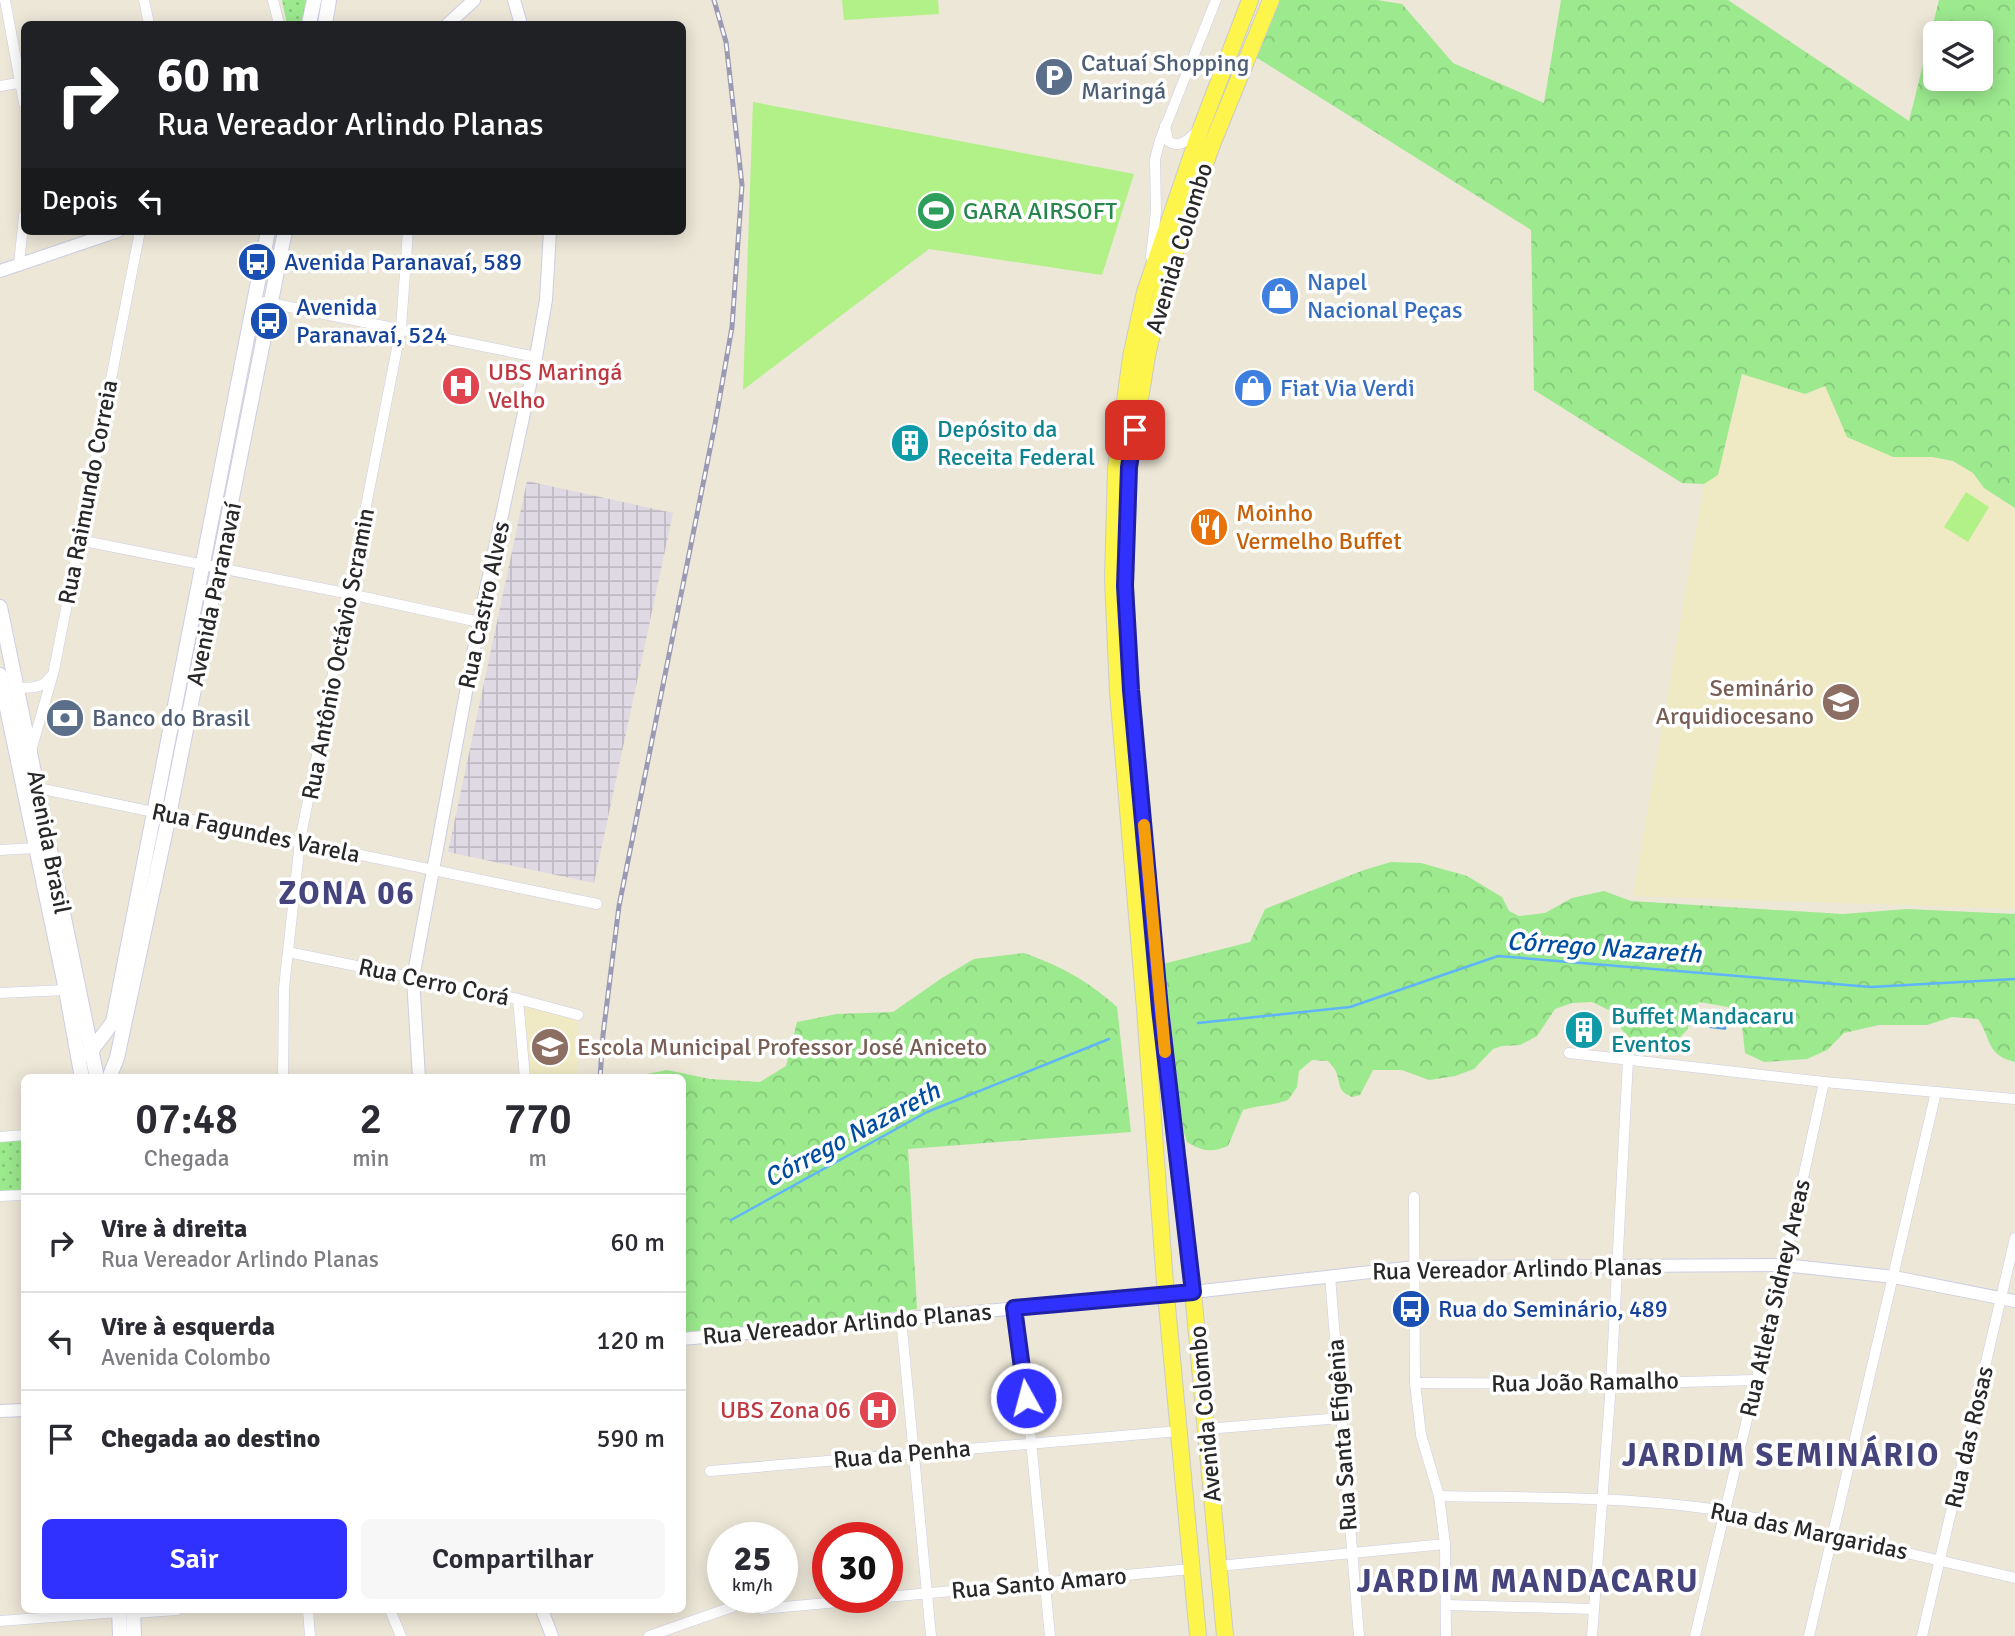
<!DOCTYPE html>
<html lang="pt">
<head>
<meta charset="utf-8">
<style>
	:root { --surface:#fff; --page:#f7f7f7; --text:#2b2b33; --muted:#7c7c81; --line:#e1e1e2; --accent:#3131ff }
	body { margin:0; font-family:Signika,sans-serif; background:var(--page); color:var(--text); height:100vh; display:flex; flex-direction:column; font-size:26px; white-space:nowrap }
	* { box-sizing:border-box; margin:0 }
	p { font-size:23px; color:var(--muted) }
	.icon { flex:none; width:38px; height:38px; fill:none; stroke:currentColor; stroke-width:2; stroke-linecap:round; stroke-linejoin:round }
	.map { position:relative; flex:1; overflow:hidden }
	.drawer { position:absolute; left:21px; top:1074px; width:665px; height:539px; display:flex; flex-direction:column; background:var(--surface); border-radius:10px; box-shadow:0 4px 18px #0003 }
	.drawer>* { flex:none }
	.guide { position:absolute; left:21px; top:21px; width:665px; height:214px; border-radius:10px; box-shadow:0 4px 18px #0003; background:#202124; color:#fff; overflow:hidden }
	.tools { position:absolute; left:1923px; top:21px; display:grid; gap:14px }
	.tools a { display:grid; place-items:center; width:70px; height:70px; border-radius:10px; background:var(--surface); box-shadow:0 4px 18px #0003; font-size:35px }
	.speed { position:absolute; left:707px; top:1522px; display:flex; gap:14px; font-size:35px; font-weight:700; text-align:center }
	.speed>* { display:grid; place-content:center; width:91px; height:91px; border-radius:50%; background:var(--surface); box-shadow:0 4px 18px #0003; line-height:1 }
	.speed small { font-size:18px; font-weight:400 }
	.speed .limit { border:10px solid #d22; background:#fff; color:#111 }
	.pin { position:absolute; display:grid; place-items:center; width:60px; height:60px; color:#fff; margin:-30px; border-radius:14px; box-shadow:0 4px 10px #0006 }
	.me { position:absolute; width:77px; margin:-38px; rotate:353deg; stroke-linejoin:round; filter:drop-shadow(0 0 5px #0008) }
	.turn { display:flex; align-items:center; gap:24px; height:147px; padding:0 21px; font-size:32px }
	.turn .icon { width:91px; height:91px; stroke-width:2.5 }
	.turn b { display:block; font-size:49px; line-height:60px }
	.then { display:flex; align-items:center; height:66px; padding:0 21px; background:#0003; gap:14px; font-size:26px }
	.eta { display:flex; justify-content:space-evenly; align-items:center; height:119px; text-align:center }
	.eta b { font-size:42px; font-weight:600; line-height:49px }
	.cta { display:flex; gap:14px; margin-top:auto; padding:14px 21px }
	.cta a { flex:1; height:80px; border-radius:10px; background:var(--accent); color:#fff; font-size:28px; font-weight:600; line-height:80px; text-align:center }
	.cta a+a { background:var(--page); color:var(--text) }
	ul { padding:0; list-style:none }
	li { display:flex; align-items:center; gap:21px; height:98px; padding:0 21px; border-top:2px solid var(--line) }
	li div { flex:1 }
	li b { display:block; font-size:26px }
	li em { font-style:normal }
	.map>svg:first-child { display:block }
</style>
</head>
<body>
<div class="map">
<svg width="2015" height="1636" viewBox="0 0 2015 1636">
	<defs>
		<pattern id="industrial-grid" width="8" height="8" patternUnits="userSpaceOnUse" patternTransform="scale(1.75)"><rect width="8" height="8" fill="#ded9e3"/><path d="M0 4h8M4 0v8" fill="none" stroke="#bebac3"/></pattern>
		<pattern id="forest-crowns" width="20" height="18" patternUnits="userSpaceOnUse" patternTransform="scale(1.75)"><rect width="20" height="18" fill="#9ce98e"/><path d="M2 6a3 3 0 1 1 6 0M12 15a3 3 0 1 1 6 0" fill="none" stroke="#86c87a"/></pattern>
		<pattern id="park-dots" width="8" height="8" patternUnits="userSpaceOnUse" patternTransform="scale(1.75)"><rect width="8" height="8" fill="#9ce98e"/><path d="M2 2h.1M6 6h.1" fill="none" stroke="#86c87a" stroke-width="1.8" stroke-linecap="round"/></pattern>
		<pattern id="water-rules" width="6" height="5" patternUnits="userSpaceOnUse" patternTransform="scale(1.75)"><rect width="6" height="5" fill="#5fb4fa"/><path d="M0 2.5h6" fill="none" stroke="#4e92ca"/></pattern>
	</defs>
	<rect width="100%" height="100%" fill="#ece7d7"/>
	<path fill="url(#industrial-grid)" d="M 527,481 L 673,513 L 594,883 L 448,852 Z"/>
	<g fill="#f0eac4">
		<path d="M 1743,374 L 1805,394 L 1825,386 L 1932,457 L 1953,461 L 1973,473 L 1984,488 L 2015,508 L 2015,909 L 1633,896 L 1704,484 L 1718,474 Z"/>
		<path d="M 518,999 L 578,1015 L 577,1078 L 525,1078 Z"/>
	</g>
	<g fill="url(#forest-crowns)" fill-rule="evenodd">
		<path d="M 1277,0 L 1377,0 L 1402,4 L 1453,63 L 1544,103 L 1561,0 L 1728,0 L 1909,121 L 1939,0 L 2015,0 L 2015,508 L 1984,488 L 1973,473 L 1953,461 L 1932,457 L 1893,457 L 1847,437 L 1825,386 L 1805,394 L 1742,374 L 1718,475 L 1704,484 L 1682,483 L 1534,390 L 1531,230 L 1254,56 ZM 1936,33 L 1981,33 L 1981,79 L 1936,79 Z"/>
		<path d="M 1391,862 L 1421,863 L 1467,876 L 1502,897 L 1509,911 L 1519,916 L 1545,913 L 1572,898 L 1604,891 L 1631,901 L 1843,914 L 1907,909 L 2015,914 L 2015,1062 C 1986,1055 1992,1040 1978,1019 L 1952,1017 L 1927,1025 L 1879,1025 L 1844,1033 L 1827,1050 L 1807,1059 L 1764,1062 L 1745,1053 L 1742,1026 L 1728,1007 L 1699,1002 L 1689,1014 L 1688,1029 L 1673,1044 L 1656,1049 L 1639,1047 L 1622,1030 L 1613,1012 L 1592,1002 L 1572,1003 L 1555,1009 L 1537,1036 L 1520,1045 L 1502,1046 L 1493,1049 L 1474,1069 L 1455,1076 L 1429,1080 L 1402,1070 L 1373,1070 L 1360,1095 L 1352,1097 C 1337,1091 1341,1084 1336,1072 C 1336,1070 1329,1062 1328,1061 L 1312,1060 L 1299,1071 L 1297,1087 L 1288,1100 C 1273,1106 1258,1105 1243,1110 L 1228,1146 C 1211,1153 1202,1151 1187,1142 L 1181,1123 L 1163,964 L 1250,942 L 1265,909 L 1364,870 Z"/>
		<path d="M 1024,953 C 1062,967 1087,980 1117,1007 L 1131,1132 L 908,1149 L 917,1309 L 683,1336 L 682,1078 L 626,1078 L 667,1070 L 710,1079 L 760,1082 L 786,1066 L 797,1022 L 837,1014 L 893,1012 L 942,978 L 974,959 Z"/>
	</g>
	<g fill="url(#park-dots)">
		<path d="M 282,0 L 310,0 L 304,24 L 287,24 Z"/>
		<path d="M 24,1135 L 24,1195 L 0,1196 L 0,1137 Z"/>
	</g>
	<g fill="#b1f188">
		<path d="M 842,0 L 938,0 L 939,14 L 844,20 Z"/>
		<path d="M 753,102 L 1134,174 L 1102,275 L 929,249 L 743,390 Z"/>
		<path d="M 1966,492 L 1989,507 L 1968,542 L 1944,527 Z"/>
	</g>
	<path fill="url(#water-rules)" d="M 1711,1015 L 1728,1017 L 1726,1030 L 1709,1028 Z"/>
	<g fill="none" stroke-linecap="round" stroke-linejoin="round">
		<g stroke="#5fb4fa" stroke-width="2.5">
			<path d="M 1198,1023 L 1350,1007 L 1498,956 L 1871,987 L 2015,979"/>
			<path d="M 731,1220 L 927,1112 L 1109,1039"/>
		</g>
		<g stroke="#cdcde3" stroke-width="11">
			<g id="minor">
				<path d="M 5,0 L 24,103"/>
				<path d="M 144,0 L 149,24"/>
				<path d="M 273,0 L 279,24"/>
				<path d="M 0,86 L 24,82"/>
				<path d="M 1165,126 L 1168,141 C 1181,150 1190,137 1200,129"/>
				<path d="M 1151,257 L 1156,211 L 1155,159 L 1160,140 L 1216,0"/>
				<path d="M 19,264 L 24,216"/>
				<path d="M 265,302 L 536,357"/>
				<path d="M 79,540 L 350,594 L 479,622"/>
				<path d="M 15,688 C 29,688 43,689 50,677"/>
				<path d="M 31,751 L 54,670 L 140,231"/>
				<path d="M 38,788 L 597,904"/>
				<path d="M 0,850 L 36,848"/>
				<path d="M 288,952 L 518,999 L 578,1015"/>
				<path d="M 0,993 L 66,990"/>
				<path d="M 518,999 L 525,1078"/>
				<path d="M 1569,1053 L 1824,1082 L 2015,1099"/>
				<path d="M 283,1078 L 284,988 L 300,841 L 401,328 L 408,231"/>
				<path d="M 0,1137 L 24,1135"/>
				<path d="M 0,1196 L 24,1195"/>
				<path d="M 1414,1197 L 1415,1383 L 1421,1435 L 1439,1496 L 1445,1544 L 1446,1636"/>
				<path d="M 1330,1276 L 1359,1636"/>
				<path d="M 1014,1308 L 1029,1420 L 1050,1636"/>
				<path d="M 901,1318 L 931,1636"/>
				<path d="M 1415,1383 L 1611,1384 L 1755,1380"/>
				<path d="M 1206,1429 L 1341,1418"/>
				<path d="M 710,1471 L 1179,1431"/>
				<path d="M 1439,1496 C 1534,1498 1630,1496 1724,1511 L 2015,1578"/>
				<path d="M 1219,1566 L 1445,1544"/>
				<path d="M 887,1597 L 1191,1569"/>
				<path d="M 1446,1605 L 1593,1609"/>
				<path d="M 761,1609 L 882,1598"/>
				<path d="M 308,1610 L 310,1636"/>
				<path d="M 390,1610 L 401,1636"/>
				<path d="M 133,1613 L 177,1610"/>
				<path d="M 0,1621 L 119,1612"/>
				<path d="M 649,1636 L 732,1607"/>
				<path d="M 1592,1636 L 1611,1384 L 1628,1060"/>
				<path d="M 1695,1636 L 1784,1265 L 1824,1082"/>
				<path d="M 1809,1636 L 1936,1092"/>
				<path d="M 1922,1636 L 2015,1238"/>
			</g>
		</g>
		<g stroke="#cdcde3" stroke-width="14">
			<g id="tertiary">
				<path d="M 514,0 L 521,24"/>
				<path d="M 448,24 L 474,0"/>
				<path d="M 0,271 L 118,231"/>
				<path d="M 419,1078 L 413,978 L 479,622 L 536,357 L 546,300 L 550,231"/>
				<path d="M 682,1339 L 1193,1292 L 1415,1267 L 1784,1265 L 1894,1277 L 2015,1301"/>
				<path d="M 0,1411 L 24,1410"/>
				<path d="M 542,1610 L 552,1636"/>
			</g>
		</g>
		<g stroke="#cdcde3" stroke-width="16">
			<g id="secondary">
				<path d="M 309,24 L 314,0"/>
				<path d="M 325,24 L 329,0"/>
				<path d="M 0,607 L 97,1078"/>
				<path d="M 0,675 L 66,990 L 82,1078"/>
				<path d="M 79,1058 L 91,1051 L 113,1022 L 268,231"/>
				<path d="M 109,1078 L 117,1058 L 169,815 L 285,231"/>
				<path d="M 119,1610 L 120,1636"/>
				<path d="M 133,1610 L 134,1636"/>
			</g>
		</g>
		<g stroke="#cbcbcb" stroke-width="18">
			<g id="primary">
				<path d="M 1198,1636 L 1165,1284 L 1145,1009 L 1118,692 L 1113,579 L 1116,468 L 1131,357 L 1145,292 L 1201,128 L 1250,0"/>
				<path d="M 1225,1636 L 1193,1292 L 1160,1009 L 1131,690 L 1125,586 L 1129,467 L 1147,356 L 1162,290 L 1211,147 L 1271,0"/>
			</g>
		</g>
		<use href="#minor" stroke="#fff" stroke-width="10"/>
		<use href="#tertiary" stroke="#fff" stroke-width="12"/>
		<use href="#secondary" stroke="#fff" stroke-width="14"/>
		<use href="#primary" stroke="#fdf54b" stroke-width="16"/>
		<g stroke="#9b9ab4" stroke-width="5">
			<path id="rail" d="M 600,1078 L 603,1035 L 619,906 L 715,424 L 732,327 L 742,185 L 726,42 L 714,0"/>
		</g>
		<use href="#rail" stroke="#fff" stroke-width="2.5" stroke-dasharray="8" stroke-linecap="butt"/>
	</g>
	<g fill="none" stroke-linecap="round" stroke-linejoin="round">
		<g stroke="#2020a6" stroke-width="18">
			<path id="route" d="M 1026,1398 L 1014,1308 L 1193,1292 L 1160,1009 L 1131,690 L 1125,586 L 1129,467 L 1135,430"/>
		</g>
		<use href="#route" stroke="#3131ff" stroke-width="12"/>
		<path stroke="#f59e0b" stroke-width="12" d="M 1144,825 L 1165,1052"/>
	</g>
	<defs>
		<g id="parking-disc" transform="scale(2.0125)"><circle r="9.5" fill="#5c6f8a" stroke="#fff"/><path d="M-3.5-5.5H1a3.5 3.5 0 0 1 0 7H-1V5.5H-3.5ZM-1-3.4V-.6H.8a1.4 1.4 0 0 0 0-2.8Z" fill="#fff"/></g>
		<g id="stadium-disc" transform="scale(2.0125)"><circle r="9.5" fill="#2e9e5b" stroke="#fff"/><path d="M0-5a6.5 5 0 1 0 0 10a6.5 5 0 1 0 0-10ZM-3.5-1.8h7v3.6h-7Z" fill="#fff"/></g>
		<g id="bus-disc" transform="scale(2.0125)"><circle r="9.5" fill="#1a4fb4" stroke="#fff"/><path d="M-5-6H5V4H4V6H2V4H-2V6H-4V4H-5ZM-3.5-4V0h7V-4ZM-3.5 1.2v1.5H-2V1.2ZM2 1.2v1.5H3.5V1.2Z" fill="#fff"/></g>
		<g id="shop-disc" transform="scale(2.0125)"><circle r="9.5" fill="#3f7fe0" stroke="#fff"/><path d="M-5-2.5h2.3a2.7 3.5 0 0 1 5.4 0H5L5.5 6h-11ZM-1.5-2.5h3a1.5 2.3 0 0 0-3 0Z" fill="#fff"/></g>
		<g id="hospital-disc" transform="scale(2.0125)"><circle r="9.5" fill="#e0444e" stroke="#fff"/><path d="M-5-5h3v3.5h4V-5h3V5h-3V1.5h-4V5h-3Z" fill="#fff"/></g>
		<g id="building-disc" transform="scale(2.0125)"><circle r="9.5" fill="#0f9aa8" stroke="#fff"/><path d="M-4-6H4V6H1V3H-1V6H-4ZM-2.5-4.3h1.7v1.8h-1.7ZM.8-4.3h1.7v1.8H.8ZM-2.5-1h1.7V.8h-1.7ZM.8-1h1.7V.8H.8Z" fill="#fff"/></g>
		<g id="restaurant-disc" transform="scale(2.0125)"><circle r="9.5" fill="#e8710a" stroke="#fff"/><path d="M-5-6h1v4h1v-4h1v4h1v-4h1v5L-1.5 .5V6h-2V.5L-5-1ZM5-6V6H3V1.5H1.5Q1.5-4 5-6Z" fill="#fff"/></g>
		<g id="university-disc" transform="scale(2.0125)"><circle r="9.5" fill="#8d6e63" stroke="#fff"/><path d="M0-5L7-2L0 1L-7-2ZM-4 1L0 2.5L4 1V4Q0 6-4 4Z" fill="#fff"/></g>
		<g id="bank-disc" transform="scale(2.0125)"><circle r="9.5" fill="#5c6f8a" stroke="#fff"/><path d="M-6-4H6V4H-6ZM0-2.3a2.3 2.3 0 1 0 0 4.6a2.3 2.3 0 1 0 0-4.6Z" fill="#fff"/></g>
		<g id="school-disc" transform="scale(2.0125)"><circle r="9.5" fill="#8d6e63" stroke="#fff"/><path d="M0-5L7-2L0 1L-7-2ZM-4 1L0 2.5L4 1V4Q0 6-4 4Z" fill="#fff"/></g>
	</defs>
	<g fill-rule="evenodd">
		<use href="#parking-disc" x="1054" y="77"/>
		<use href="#stadium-disc" x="936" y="211"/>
		<use href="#bus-disc" x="257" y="262"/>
		<use href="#shop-disc" x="1280" y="296"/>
		<use href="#bus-disc" x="269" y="321"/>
		<use href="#hospital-disc" x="461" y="386"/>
		<use href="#shop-disc" x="1253" y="388"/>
		<use href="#building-disc" x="910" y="443"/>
		<use href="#restaurant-disc" x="1209" y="527"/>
		<use href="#university-disc" x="1841" y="702"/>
		<use href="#bank-disc" x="65" y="718"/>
		<use href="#building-disc" x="1584" y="1030"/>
		<use href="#school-disc" x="550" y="1047"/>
		<use href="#bus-disc" x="1411" y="1309"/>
		<use href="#hospital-disc" x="878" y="1410"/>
	</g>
	<g text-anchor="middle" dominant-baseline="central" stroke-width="7" stroke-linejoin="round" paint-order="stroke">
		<g font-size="24" fill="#4e5e75" stroke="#fff" text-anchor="start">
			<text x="1081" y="63">Catuaí Shopping<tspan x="1081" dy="28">Maringá</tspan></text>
			<text x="92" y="718">Banco do Brasil</text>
		</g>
		<g font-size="24" fill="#27864d" stroke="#fff" text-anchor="start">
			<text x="963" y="211">GARA AIRSOFT</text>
		</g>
		<g font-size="24" fill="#282828" stroke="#fff">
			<text transform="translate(1179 248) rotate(-73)">Avenida Colombo</text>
			<text transform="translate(88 492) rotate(-79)">Rua Raimundo Correia</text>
			<text transform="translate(214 594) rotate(-78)">Avenida Paranavaí</text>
			<text transform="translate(484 605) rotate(-78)">Rua Castro Alves</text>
			<text transform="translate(338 654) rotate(-79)">Rua Antônio Octávio Scramin</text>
			<text transform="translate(256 833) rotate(12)">Rua Fagundes Varela</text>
			<text transform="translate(49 842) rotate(79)">Avenida Brasil</text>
			<text transform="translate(434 982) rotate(12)">Rua Cerro Corá</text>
			<text transform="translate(1517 1269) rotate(-1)">Rua Vereador Arlindo Planas</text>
			<text transform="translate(1775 1298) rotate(-77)">Rua Atleta Sidney Areas</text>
			<text transform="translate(847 1324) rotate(-5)">Rua Vereador Arlindo Planas</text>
			<text transform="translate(1585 1382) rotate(-1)">Rua João Ramalho</text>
			<text transform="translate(1205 1414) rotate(-95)">Avenida Colombo</text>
			<text transform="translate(1342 1435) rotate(-94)">Rua Santa Efigênia</text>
			<text transform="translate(1969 1437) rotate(-77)">Rua das Rosas</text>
			<text transform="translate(902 1454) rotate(-5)">Rua da Penha</text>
			<text transform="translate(1809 1531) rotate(12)">Rua das Margaridas</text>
			<text transform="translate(1039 1583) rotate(-5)">Rua Santo Amaro</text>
		</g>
		<g font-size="24" fill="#164399" stroke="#fff" text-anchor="start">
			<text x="284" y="262">Avenida Paranavaí, 589</text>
			<text x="296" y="307">Avenida<tspan x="296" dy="28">Paranavaí, 524</tspan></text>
			<text x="1438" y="1309">Rua do Seminário, 489</text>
		</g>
		<g font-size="24" fill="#366cbe" stroke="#fff" text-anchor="start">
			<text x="1307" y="282">Napel<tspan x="1307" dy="28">Nacional Peças</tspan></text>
			<text x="1280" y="388">Fiat Via Verdi</text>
		</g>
		<g font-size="24" fill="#be3a42" stroke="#fff" text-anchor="start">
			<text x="488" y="372">UBS Maringá<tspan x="488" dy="28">Velho</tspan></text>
			<text x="851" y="1410" text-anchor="end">UBS Zona 06</text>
		</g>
		<g font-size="24" fill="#0d838f" stroke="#fff" text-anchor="start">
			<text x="937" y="429">Depósito da<tspan x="937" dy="28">Receita Federal</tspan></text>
			<text x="1611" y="1016">Buffet Mandacaru<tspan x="1611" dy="28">Eventos</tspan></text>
		</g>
		<g font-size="24" fill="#c56008" stroke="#fff" text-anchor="start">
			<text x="1236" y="513">Moinho<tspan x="1236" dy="28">Vermelho Buffet</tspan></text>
		</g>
		<g font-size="24" fill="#785e54" stroke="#fff" text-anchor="end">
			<text x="1814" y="688">Seminário<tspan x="1814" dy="28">Arquidiocesano</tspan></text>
			<text x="577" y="1047" text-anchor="start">Escola Municipal Professor José Aniceto</text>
		</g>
		<g font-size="26" font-style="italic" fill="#014da2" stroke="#fff">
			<text transform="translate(1604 948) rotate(4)">Córrego Nazareth</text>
			<text transform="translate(852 1135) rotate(-28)">Córrego Nazareth</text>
		</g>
		<g font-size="32" font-weight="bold" letter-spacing="2" fill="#45447c" stroke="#fff">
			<text x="347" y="893">ZONA 06</text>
			<text x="1781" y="1455">JARDIM SEMINÁRIO</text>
			<text x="1528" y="1581">JARDIM MANDACARU</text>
		</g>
	</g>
</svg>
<div class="tools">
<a><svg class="icon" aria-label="layers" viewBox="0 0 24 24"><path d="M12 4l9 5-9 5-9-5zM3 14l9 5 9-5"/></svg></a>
</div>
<div class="speed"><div>25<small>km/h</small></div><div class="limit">30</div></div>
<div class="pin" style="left:1135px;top:430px;background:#d93025"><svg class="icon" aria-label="arrive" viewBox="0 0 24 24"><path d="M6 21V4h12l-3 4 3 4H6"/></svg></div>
<svg class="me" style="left:1026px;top:1398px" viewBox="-20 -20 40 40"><circle r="17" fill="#3131ff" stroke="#fff" stroke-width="3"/><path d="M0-11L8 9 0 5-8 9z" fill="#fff"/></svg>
<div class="guide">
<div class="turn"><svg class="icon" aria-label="right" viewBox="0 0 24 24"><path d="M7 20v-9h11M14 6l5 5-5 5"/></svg><div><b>60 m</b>Rua Vereador Arlindo Planas</div></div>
<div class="then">Depois<svg class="icon" aria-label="left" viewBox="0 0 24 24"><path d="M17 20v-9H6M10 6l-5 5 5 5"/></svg></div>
</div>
<section class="drawer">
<div class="eta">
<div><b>07:48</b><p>Chegada</p></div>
<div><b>2</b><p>min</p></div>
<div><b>770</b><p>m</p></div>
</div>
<ul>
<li><svg class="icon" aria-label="right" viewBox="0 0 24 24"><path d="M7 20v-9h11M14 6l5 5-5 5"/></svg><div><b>Vire à direita</b><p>Rua Vereador Arlindo Planas</p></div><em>60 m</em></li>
<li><svg class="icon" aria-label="left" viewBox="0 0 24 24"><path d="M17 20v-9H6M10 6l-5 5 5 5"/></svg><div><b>Vire à esquerda</b><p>Avenida Colombo</p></div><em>120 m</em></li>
<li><svg class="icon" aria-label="arrive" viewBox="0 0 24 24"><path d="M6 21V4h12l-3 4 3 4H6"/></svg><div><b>Chegada ao destino</b></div><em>590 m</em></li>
</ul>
<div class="cta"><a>Sair</a><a>Compartilhar</a></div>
</section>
</div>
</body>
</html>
